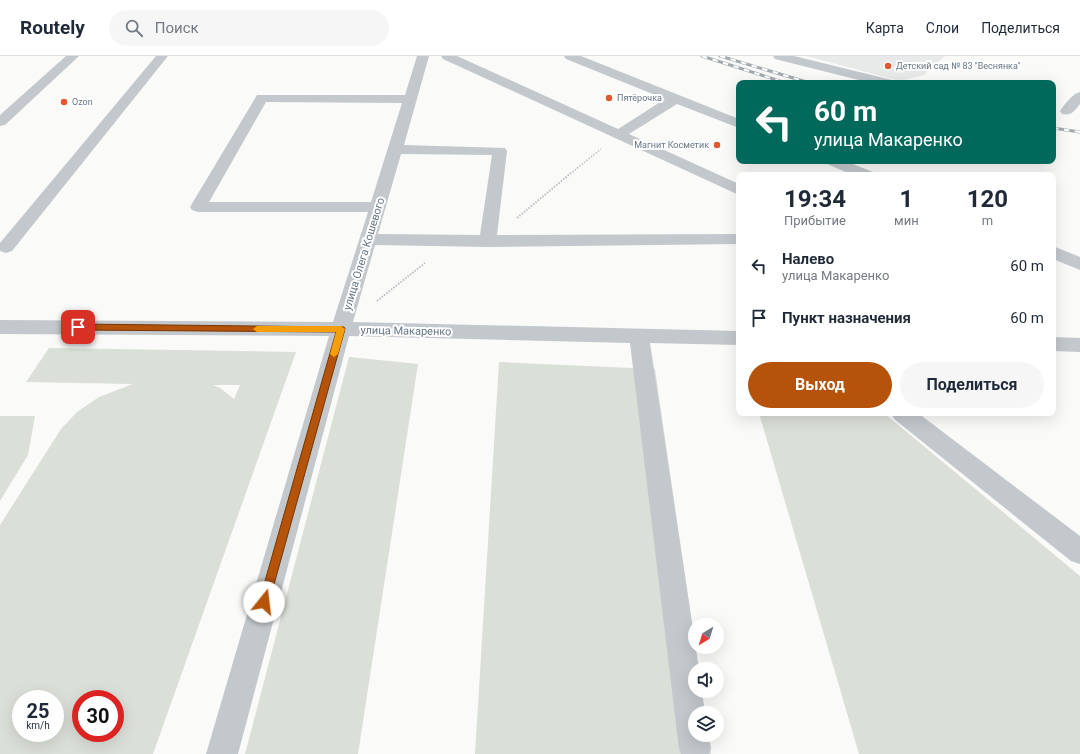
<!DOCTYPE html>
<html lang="ru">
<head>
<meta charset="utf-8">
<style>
	:root { --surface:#fff; --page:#f6f6f7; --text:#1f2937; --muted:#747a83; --line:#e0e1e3; --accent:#b45309 }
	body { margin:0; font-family:Roboto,sans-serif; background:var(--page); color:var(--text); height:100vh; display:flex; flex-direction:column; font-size:15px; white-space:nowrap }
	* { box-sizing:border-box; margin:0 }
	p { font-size:13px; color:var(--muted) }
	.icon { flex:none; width:22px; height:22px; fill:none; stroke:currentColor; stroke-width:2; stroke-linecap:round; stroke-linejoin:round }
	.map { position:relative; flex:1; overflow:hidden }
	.drawer { position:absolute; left:736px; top:116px; width:320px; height:244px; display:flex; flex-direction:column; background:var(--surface); border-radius:8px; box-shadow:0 4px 16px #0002 }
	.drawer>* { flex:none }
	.hud { position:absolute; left:736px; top:24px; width:320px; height:84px; border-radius:8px; box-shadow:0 4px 16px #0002; background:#00695c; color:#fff; overflow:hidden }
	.needle { width:26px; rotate:218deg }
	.controls { position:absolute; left:688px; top:562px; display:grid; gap:8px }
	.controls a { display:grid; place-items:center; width:36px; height:36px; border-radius:50%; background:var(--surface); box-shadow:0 4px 16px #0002; font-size:20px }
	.speed { position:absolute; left:12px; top:634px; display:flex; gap:8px; font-size:20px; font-weight:700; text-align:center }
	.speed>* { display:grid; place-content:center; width:52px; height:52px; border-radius:50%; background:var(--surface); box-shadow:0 4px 16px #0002; line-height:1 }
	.speed small { font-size:10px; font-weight:400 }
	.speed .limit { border:6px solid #d22; background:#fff; color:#111 }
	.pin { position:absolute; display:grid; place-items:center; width:34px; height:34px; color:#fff; margin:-17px; border-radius:8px; box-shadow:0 2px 6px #0006 }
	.me { position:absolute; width:44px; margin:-22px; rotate:16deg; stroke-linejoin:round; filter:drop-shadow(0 0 3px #0008) }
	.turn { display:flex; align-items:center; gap:14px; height:84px; padding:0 12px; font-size:18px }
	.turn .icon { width:52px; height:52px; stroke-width:2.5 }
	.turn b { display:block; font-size:28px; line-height:34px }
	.eta { display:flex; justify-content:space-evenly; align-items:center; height:68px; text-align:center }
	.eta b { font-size:24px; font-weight:700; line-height:28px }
	.action { display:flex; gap:8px; margin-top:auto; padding:8px 12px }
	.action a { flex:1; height:46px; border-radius:24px; background:var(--accent); color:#fff; font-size:16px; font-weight:700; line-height:46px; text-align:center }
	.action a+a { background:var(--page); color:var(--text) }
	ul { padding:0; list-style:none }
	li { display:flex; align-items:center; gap:12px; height:52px; padding:0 12px }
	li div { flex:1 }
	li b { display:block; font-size:15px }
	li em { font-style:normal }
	header { display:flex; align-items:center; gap:24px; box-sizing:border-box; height:56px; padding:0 20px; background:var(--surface); border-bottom:1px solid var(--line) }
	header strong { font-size:19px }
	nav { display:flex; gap:22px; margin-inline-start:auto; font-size:14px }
	.search { width:280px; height:36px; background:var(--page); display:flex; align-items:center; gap:10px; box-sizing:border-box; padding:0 14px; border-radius:22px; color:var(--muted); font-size:15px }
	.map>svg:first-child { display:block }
</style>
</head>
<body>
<header>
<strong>Routely</strong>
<div class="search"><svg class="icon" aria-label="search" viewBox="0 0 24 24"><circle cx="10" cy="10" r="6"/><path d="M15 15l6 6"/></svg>Поиск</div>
<nav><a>Карта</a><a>Слои</a><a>Поделиться</a></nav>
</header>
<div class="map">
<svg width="1080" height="698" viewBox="0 0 1080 698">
	<rect width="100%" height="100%" fill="#fafaf8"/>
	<path fill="#e8e9e9" d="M 806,0 L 945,0 L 924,19 L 900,25 Z"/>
	<g fill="#dadfd7" fill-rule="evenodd">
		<path d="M 49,292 L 296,296 L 153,698 L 0,698 L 0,469 L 61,373 L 77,356 L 99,341 L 133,328 L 26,326 ZM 213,329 L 240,329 L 234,343 L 220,332 ZM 21,643 L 55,643 L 55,677 L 21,677 ZM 81,643 L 115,643 L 115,677 L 81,677 Z"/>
		<path d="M 349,301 L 418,308 L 358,698 L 245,698 Z"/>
		<path d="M 499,306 L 655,313 L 695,589 L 695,679 L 708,679 L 711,698 L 475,698 Z"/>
		<path d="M 759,357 L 884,357 L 1080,520 L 1080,698 L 859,698 Z"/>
		<path d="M 0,360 L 35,360 L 28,399 L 0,445 Z"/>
	</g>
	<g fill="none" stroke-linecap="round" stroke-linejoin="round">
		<path stroke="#bbbfc2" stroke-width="1.5" stroke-dasharray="1.5 1.5" stroke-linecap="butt" d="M 570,118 L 601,93"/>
		<g stroke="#bbbfc2" stroke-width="2" stroke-dasharray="1.5 1.5" stroke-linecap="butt">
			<path d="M 517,162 L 571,117"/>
			<path d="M 377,245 L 425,207"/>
		</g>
		<g fill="#c3c8cc" fill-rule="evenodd">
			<path d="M 66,0 L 79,0 L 5,69 L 0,70 L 0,59 Z"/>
			<path d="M 156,0 L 168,0 L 12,195 L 6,197 L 0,195 L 0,187 Z"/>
			<path d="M 417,0 L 429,0 L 404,89 L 505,92 L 507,95 L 497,179 L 739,178 L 739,188 L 488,191 L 375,189 L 353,266 L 739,275 L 739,289 L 650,287 L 699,613 L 695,613 L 695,635 L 702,635 L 705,657 L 695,657 L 695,679 L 709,679 L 711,693 L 709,698 L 681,698 L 679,693 L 630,287 L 349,280 L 238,698 L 206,698 L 329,280 L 0,278 L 0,264 L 333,266 L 368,156 L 198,156 L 192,154 L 190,151 L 257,39 L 405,39 ZM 266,46 L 402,47 L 371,146 L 209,146 ZM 401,98 L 492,99 L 480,179 L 378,178 Z"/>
			<path d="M 441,0 L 457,0 L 618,73 L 665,43 L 566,3 L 564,0 L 581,0 L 739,63 L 739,72 L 677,48 L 629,78 L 739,128 L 739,139 L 443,3 Z"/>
			<path d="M 773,0 L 794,0 L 892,24 L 894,27 L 871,27 L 775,3 Z"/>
			<path d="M 1080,36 L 1080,48 C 1074,55 1072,60 1062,58 L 1060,55 C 1065,48 1072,38 1080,36 Z"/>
			<path d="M 824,105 L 845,105 L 873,116 L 875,119 L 853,119 L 827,108 Z"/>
			<path d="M 1053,190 L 1080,201 L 1080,214 L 1053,203 Z"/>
			<path d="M 1053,281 L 1080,282 L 1080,296 L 1053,295 Z"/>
			<path d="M 891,357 L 918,357 L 1080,480 L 1080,508 L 1071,505 L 894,363 Z"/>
		</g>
		<g stroke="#a2aab0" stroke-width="3">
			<g id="rail">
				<path d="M 702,0 L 786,27"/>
				<path d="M 720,0 L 810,27"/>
				<path d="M 1053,72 L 1080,76"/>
			</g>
		</g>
		<use href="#rail" stroke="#fff" stroke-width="2" stroke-dasharray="5.5" stroke-linecap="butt"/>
	</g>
	<path fill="#b45309" stroke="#753606" d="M 78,268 L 344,271 L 345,273 L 268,550 L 264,552 L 260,550 L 259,546 L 336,276 L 78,274 L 73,271 Z"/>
	<path fill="#f59e0b" d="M 257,270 L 341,270 L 345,273 L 338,298 L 334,301 L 330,298 L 336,276 L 257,276 L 253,273 Z"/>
	<g fill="#e4572e" stroke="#fff" stroke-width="1.5">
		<circle cx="888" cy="10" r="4"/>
		<circle cx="609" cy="42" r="4"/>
		<circle cx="64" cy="46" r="4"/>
		<circle cx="717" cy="89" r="4"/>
	</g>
	<g text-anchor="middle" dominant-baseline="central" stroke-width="4" stroke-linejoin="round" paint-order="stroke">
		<g font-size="9" fill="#657683" stroke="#fff" text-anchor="start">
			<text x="896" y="10">Детский сад № 83 "Веснянка"</text>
			<text x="617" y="42">Пятёрочка</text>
			<text x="72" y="46">Ozon</text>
			<text x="709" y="89" text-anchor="end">Магнит Косметик</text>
		</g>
		<g font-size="11" fill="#657683" stroke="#fff">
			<text transform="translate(364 198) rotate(-73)">улица Олега Кошевого</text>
			<text transform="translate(406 275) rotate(1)">улица Макаренко</text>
		</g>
	</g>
</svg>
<div class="controls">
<a><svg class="needle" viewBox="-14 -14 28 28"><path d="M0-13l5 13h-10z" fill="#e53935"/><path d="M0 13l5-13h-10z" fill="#747a83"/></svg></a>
<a><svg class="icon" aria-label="sound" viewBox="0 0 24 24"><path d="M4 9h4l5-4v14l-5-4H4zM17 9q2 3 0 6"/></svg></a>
<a><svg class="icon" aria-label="layers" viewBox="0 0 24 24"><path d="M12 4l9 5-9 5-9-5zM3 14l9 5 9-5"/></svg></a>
</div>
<div class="speed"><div>25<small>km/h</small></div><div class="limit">30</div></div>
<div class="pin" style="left:78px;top:271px;background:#d93025"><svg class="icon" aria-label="arrive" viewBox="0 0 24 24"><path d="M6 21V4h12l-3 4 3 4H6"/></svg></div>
<svg class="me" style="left:264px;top:546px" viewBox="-20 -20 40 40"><circle r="19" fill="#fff"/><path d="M0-13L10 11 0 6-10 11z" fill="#b45309"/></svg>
<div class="hud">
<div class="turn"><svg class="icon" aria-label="left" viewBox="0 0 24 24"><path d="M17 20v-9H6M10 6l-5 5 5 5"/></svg><div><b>60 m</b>улица Макаренко</div></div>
</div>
<section class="drawer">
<div class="eta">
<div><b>19:34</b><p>Прибытие</p></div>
<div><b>1</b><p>мин</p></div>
<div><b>120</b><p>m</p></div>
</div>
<ul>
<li><svg class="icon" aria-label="left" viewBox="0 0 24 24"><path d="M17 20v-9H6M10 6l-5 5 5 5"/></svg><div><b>Налево</b><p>улица Макаренко</p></div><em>60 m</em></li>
<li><svg class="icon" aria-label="arrive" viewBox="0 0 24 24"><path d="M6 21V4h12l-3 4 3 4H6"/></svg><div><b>Пункт назначения</b></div><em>60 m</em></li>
</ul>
<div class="action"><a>Выход</a><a>Поделиться</a></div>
</section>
</div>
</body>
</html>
